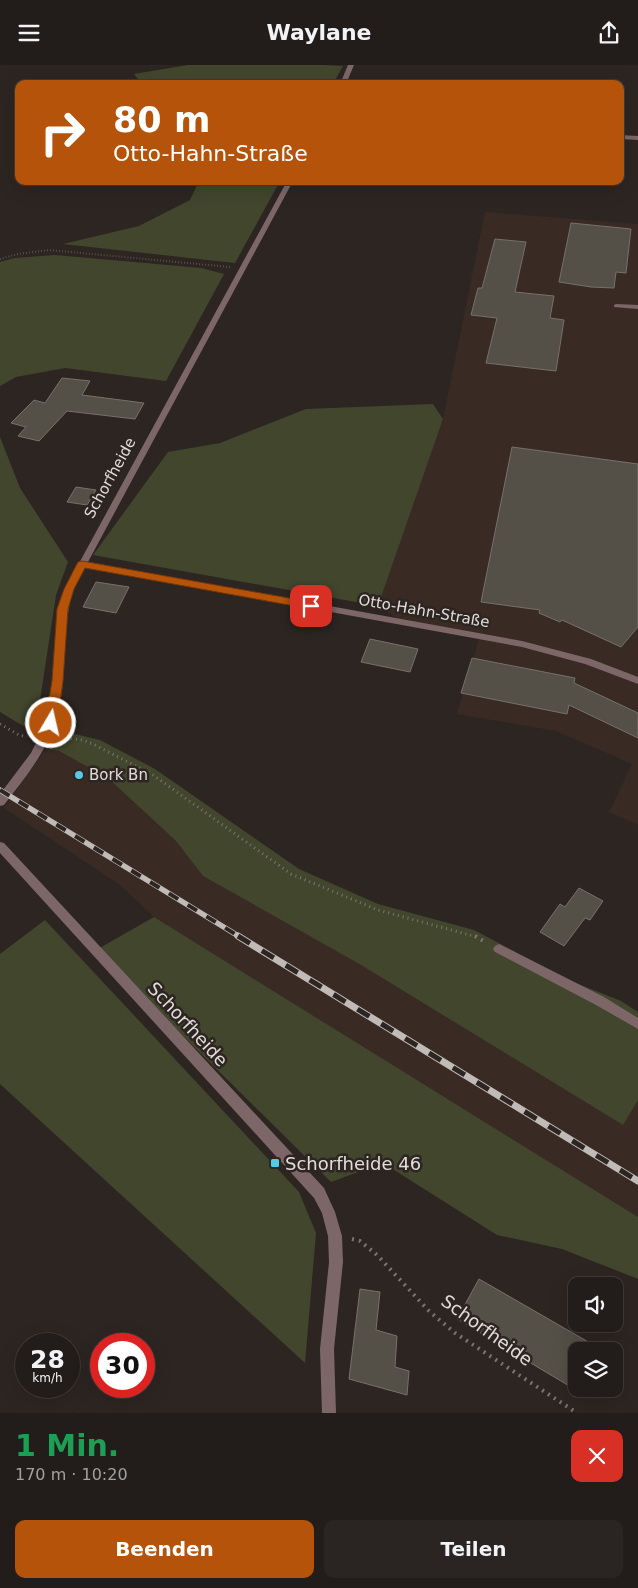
<!DOCTYPE html>
<html lang="de">
<head>
<meta charset="utf-8">
<style>
	:root { --surface:#221c1a; --page:#2a2523; --text:#f1f3f6; --muted:#a2a1a2; --line:#3f3a39; --accent:#b45309 }
	body { margin:0; font-family:"DejaVu Sans",sans-serif; background:var(--page); color:var(--text); height:100vh; display:flex; flex-direction:column; font-size:19px; white-space:nowrap }
	* { box-sizing:border-box; margin:0 }
	p { font-size:16px; color:var(--muted) }
	.icon { flex:none; width:28px; height:28px; fill:none; stroke:currentColor; stroke-width:2; stroke-linecap:round; stroke-linejoin:round }
	.map { position:relative; height:1348px; overflow:hidden }
	.side { display:flex; flex-direction:column; background:var(--surface); flex:1 }
	.side>* { flex:none }
	.guide { position:absolute; left:15px; top:15px; width:609px; height:105px; border-radius:10px; box-shadow:0 5px 20px #0002,0 0 0 1px var(--line); background:#b45309; color:#fff; overflow:hidden }
	.tools { position:absolute; left:568px; top:1212px; display:grid; gap:10px }
	.tools a { display:grid; place-items:center; width:55px; height:55px; border-radius:10px; background:var(--surface); box-shadow:0 5px 20px #0002,0 0 0 1px var(--line); font-size:25px }
	.speed { position:absolute; left:15px; top:1268px; display:flex; gap:10px; font-size:25px; font-weight:700; text-align:center }
	.speed>* { display:grid; place-content:center; width:65px; height:65px; border-radius:50%; background:var(--surface); box-shadow:0 5px 20px #0002,0 0 0 1px var(--line); line-height:1 }
	.speed small { font-size:12px; font-weight:400 }
	.speed .limit { border:8px solid #d22; background:#fff; color:#111 }
	.pin { position:absolute; display:grid; place-items:center; width:42px; height:42px; color:#fff; margin:-21px; border-radius:10px; box-shadow:0 2px 8px #0006 }
	.me { position:absolute; width:55px; margin:-28px; rotate:9deg; stroke-linejoin:round; filter:drop-shadow(0 0 4px #0008) }
	.turn { display:flex; align-items:center; gap:18px; height:105px; padding:0 15px; font-size:22px }
	.turn .icon { width:65px; height:65px; stroke-width:2.5 }
	.turn b { display:block; font-size:35px; line-height:42px }
	.round { display:grid; place-items:center; flex:none; width:52px; height:52px; border-radius:10px; background:var(--page) }
	.overview { display:flex; align-items:center; justify-content:space-between; height:85px; padding:0 15px }
	h1 { font-size:30px; font-weight:700; line-height:38px; color:#1e9e55 }
	.primary-button { display:flex; gap:10px; margin-top:auto; padding:10px 15px }
	.primary-button a { flex:1; height:58px; border-radius:10px; background:var(--accent); color:#fff; font-size:20px; font-weight:700; line-height:58px; text-align:center }
	.primary-button a+a { background:var(--page); color:var(--text) }
	header { display:flex; justify-content:space-between; align-items:center; height:65px; padding:0 15px; background:var(--surface); font-size:22px; font-weight:700 }
	.map>svg:first-child { display:block }
</style>
</head>
<body>
<header><svg class="icon" aria-label="menu" viewBox="0 0 24 24"><path d="M4 6h16M4 12h16M4 18h16"/></svg>Waylane<svg class="icon" aria-label="share" viewBox="0 0 24 24"><path d="M12 15V3M7 8l5-5 5 5M5 13v7h14v-7"/></svg></header>
<div class="map">
<svg width="638" height="1348" viewBox="0 0 638 1348">
	<rect width="100%" height="100%" fill="#2d2522"/>
	<g fill="#392b24">
		<path d="M 485,147 L 638,159 L 638,760 L 609,747 L 632,699 L 556,666 L 457,649 L 480,571 L 403,557 L 378,541 L 443,354 Z"/>
		<path d="M 46,684 L 59,686 L 108,713 L 176,776 L 203,811 L 361,900 L 623,1060 L 638,1035 L 638,1152 L 154,852 L 120,820 L 4,743 Z"/>
	</g>
	<g fill="#42462d">
		<path d="M 188,0 L 325,0 L 343,1 L 333,19 L 142,19 L 134,9 Z"/>
		<path d="M 199,116 L 280,116 L 235,198 L 63,179 L 139,161 L 190,135 Z"/>
		<path d="M 55,190 L 201,203 L 224,209 L 166,316 L 65,303 L 16,312 L 0,321 L 0,197 L 15,193 Z"/>
		<path d="M 433,339 L 443,354 L 378,541 L 93,490 L 168,387 L 220,378 L 306,344 Z"/>
		<path d="M 0,372 L 20,423 L 68,497 L 56,530 L 35,668 L 0,647 Z"/>
		<path d="M 54,664 L 100,675 L 155,704 L 299,804 L 378,839 L 474,865 L 571,916 L 621,936 L 638,947 L 638,1035 L 623,1060 L 361,900 L 203,811 L 176,776 L 108,713 L 59,686 L 46,684 Z"/>
		<path d="M 154,852 L 638,1152 L 638,1214 L 562,1184 L 497,1170 L 383,1098 L 331,1117 L 96,885 Z"/>
		<path d="M 45,855 L 299,1127 L 316,1168 L 305,1298 L 0,1019 L 0,889 Z"/>
	</g>
	<g fill="#545048" stroke="#767169">
		<path d="M 571,158 L 631,164 L 626,208 L 616,207 L 614,223 L 591,222 L 559,217 Z"/>
		<path d="M 495,174 L 526,177 L 515,227 L 554,231 L 550,253 L 564,255 L 556,306 L 486,298 L 497,253 L 471,250 L 478,223 L 482,223 Z"/>
		<path d="M 62,313 L 90,316 L 82,330 L 144,338 L 135,354 L 67,346 L 39,376 L 18,371 L 26,362 L 11,358 L 34,335 L 45,338 Z"/>
		<path d="M 512,382 L 638,399 L 638,562 L 621,582 L 562,555 L 560,557 L 539,548 L 540,545 L 481,537 Z"/>
		<path d="M 76,422 L 96,425 L 87,440 L 67,437 Z"/>
		<path d="M 96,517 L 129,522 L 116,548 L 83,542 Z"/>
		<path d="M 370,574 L 418,584 L 410,607 L 361,597 Z"/>
		<path d="M 472,593 L 575,613 L 574,618 L 638,648 L 638,673 L 569,640 L 567,649 L 461,628 Z"/>
		<path d="M 579,823 L 603,836 L 590,855 L 585,853 L 564,881 L 540,867 L 560,839 L 565,842 Z"/>
		<path d="M 479,1214 L 604,1286 L 576,1286 L 576,1325 L 457,1254 Z"/>
		<path d="M 360,1224 L 380,1227 L 376,1265 L 397,1271 L 395,1302 L 409,1306 L 407,1330 L 349,1314 Z"/>
	</g>
	<g fill="none" stroke-linecap="round" stroke-linejoin="round">
		<path stroke="#7b7471" stroke-width="2" stroke-dasharray="0.5 2.5" stroke-linecap="butt" d="M 0,194 L 18,189 L 49,185 L 230,202"/>
		<g stroke="#7b7471" stroke-width="3" stroke-dasharray="1 4" stroke-linecap="butt">
			<path d="M 0,659 L 19,670 L 27,672"/>
			<path d="M 61,672 L 82,675 L 93,679 L 153,710 L 291,809 L 378,845 L 477,872"/>
		</g>
		<g stroke="#7b7471" stroke-width="4" stroke-dasharray="2 5" stroke-linecap="butt">
			<path d="M 475,871 L 487,878"/>
			<path d="M 352,1174 L 360,1176 L 377,1190 L 429,1246 L 455,1268 L 577,1348"/>
		</g>
		<path fill="#7c6668" fill-rule="evenodd" d="M 499,879 L 604,932 L 638,953 L 638,964 L 596,940 L 495,887 L 493,884 L 495,881 Z"/>
		<g fill="#7c6668" fill-rule="evenodd">
			<path d="M 348,0 L 354,0 L 346,19 L 340,19 Z"/>
			<path d="M 620,70 L 638,71 L 638,75 L 620,74 Z"/>
			<path d="M 287,116 L 293,116 L 88,497 L 522,576 L 591,594 L 638,612 L 638,619 L 585,599 L 522,582 L 85,502 C 81,510 75,518 73,526 C 61,565 68,606 59,644 C 51,682 27,710 4,740 L 0,741 L 0,729 L 31,688 L 45,660 L 52,627 L 58,558 L 65,524 Z"/>
			<path d="M 616,239 L 638,240 L 638,244 L 614,242 L 614,240 Z"/>
			<path d="M 0,777 L 4,778 L 324,1123 L 335,1147 L 342,1171 L 343,1197 L 334,1284 L 336,1348 L 322,1348 L 320,1284 L 329,1197 L 328,1171 L 322,1148 L 314,1133 L 0,788 Z"/>
		</g>
		<g stroke="#c1bbb8" stroke-width="5.5">
			<path id="rail-far1" d="M 0,725 L 240,872"/>
		</g>
		<g stroke="#c1bbb8" stroke-width="7">
			<path id="rail" d="M 238,871 L 638,1116"/>
		</g>
		<use href="#rail-far1" stroke="#2d2522" stroke-width="4" stroke-dasharray="11" stroke-linecap="butt"/>
		<use href="#rail" stroke="#2d2522" stroke-width="5" stroke-dasharray="14" stroke-linecap="butt"/>
	</g>
	<path fill="#b45309" stroke="#753606" d="M 82,496 L 311,537 L 317,541 L 311,544 L 85,503 L 74,524 L 68,544 L 63,616 L 57,658 L 51,662 L 45,658 L 52,616 L 57,544 L 64,524 L 78,497 Z"/>
	<g fill="#59c8e4" stroke="#2d2522" stroke-width="2">
		<circle cx="79" cy="710" r="5"/>
		<rect x="270" y="1093" width="10" height="10" rx="2.5"/>
	</g>
	<g text-anchor="middle" dominant-baseline="central" stroke-width="5" stroke-linejoin="round" paint-order="stroke">
		<g font-size="15" fill="#e2ddda" stroke="#2d2522">
			<text transform="translate(110 413) rotate(-61)">Schorfheide</text>
			<text transform="translate(424 546) rotate(10)">Otto-Hahn-Straße</text>
		</g>
		<g font-size="15" fill="#e2ddda" stroke="#2d2522" text-anchor="start">
			<text x="89" y="710">Bork Bn</text>
		</g>
		<g font-size="18" fill="#e2ddda" stroke="#2d2522">
			<text transform="translate(188 959) rotate(47)">Schorfheide</text>
			<text transform="translate(487 1265) rotate(36)">Schorfheide</text>
		</g>
		<g font-size="18" fill="#e2ddda" stroke="#2d2522" text-anchor="start">
			<text x="285" y="1098">Schorfheide 46</text>
		</g>
	</g>
</svg>
<div class="tools">
<a><svg class="icon" aria-label="sound" viewBox="0 0 24 24"><path d="M4 9h4l5-4v14l-5-4H4zM17 9q2 3 0 6"/></svg></a>
<a><svg class="icon" aria-label="layers" viewBox="0 0 24 24"><path d="M12 4l9 5-9 5-9-5zM3 14l9 5 9-5"/></svg></a>
</div>
<div class="speed"><div>28<small>km/h</small></div><div class="limit">30</div></div>
<div class="pin" style="left:311px;top:541px;background:#d93025"><svg class="icon" aria-label="arrive" viewBox="0 0 24 24"><path d="M6 21V4h12l-3 4 3 4H6"/></svg></div>
<svg class="me" style="left:51px;top:658px" viewBox="-20 -20 40 40"><circle r="17" fill="#b45309" stroke="#fff" stroke-width="3"/><path d="M0-11L8 9 0 5-8 9z" fill="#fff"/></svg>
<div class="guide">
<div class="turn"><svg class="icon" aria-label="right" viewBox="0 0 24 24"><path d="M7 20v-9h11M14 6l5 5-5 5"/></svg><div><b>80 m</b>Otto-Hahn-Straße</div></div>
</div>
</div>
<section class="side">
<div class="overview"><div><h1>1 Min.</h1><p>170 m · 10:20</p></div><a class="round" style="background:#d93025;color:#fff"><svg class="icon" aria-label="close" viewBox="0 0 24 24"><path d="M6 6l12 12M18 6L6 18"/></svg></a></div>
<div class="primary-button"><a>Beenden</a><a>Teilen</a></div>
</section>
</body>
</html>
